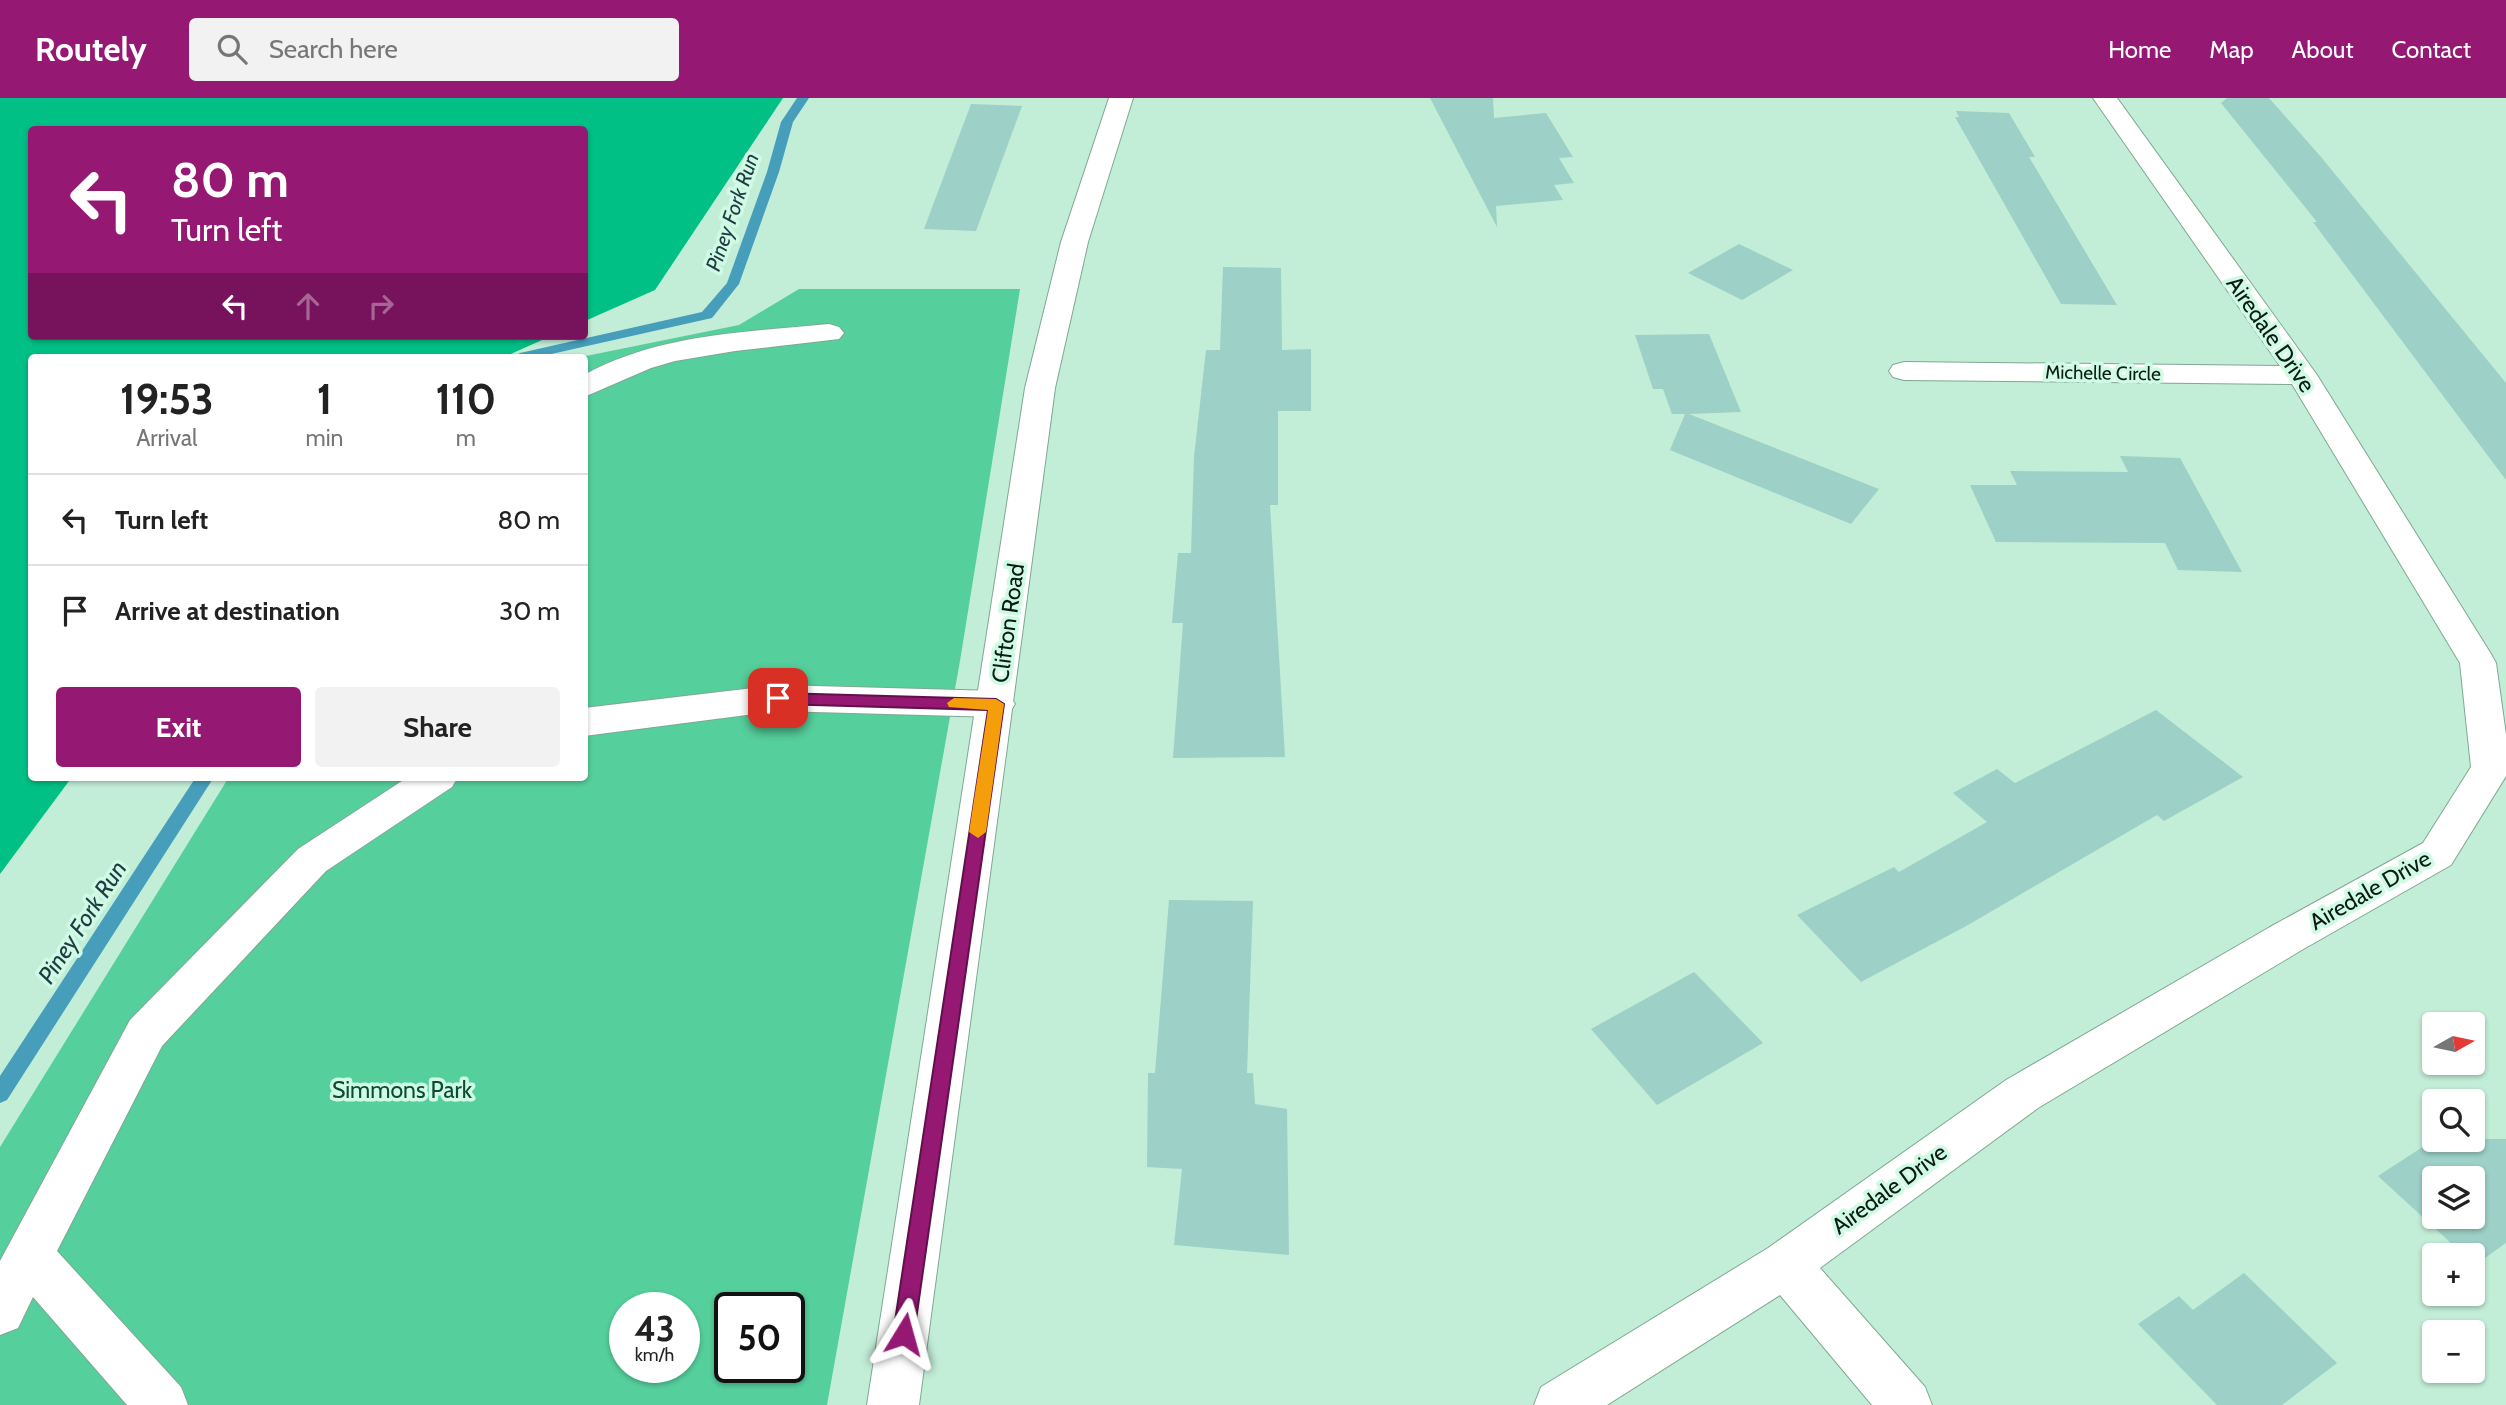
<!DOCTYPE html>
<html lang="en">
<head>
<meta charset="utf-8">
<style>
	:root { --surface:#fff; --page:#f2f2f2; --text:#222; --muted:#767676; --line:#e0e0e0; --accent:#951873 }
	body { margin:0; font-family:Cabin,sans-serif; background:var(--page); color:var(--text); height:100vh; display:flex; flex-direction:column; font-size:26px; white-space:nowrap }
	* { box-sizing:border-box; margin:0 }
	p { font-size:23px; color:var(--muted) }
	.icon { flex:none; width:38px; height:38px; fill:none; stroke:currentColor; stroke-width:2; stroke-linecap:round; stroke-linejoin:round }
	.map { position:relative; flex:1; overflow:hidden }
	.side { position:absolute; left:28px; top:256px; width:560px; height:427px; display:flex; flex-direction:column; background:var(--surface); border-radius:7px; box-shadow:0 2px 5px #0004 }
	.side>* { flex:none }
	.hud { position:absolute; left:28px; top:28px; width:560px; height:214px; border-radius:7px; box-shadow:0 2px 5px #0004; background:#951873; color:#fff; overflow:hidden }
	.needle { width:46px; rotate:81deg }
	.fabs { position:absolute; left:2422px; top:914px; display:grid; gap:14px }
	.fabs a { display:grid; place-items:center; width:63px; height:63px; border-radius:7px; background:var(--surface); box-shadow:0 2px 5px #0004; font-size:35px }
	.speed { position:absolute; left:609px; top:1194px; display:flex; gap:14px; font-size:35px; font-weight:700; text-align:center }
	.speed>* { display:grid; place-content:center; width:91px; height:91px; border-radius:50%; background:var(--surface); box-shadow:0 2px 5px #0004; line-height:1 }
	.speed small { font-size:18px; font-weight:400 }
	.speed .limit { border:4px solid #111; border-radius:10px; background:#fff; color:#111 }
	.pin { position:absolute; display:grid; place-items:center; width:60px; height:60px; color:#fff; margin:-30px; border-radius:14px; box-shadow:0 4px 10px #0006 }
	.me { position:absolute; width:77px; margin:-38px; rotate:8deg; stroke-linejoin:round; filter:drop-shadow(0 0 5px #0008) }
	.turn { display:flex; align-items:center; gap:24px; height:147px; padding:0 28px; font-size:32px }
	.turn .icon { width:91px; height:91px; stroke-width:2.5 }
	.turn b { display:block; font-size:49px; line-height:60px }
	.lanes { display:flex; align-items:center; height:66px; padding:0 28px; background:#0003; justify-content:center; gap:35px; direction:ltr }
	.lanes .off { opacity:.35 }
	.eta { display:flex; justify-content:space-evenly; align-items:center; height:119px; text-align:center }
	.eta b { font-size:42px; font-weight:800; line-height:49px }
	.primary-button { display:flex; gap:14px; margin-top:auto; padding:14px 28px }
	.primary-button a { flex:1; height:80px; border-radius:7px; background:var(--accent); color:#fff; font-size:28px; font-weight:800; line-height:80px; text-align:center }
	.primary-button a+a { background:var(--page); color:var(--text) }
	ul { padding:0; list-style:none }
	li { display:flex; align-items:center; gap:21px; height:91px; padding:0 28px; border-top:2px solid var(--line) }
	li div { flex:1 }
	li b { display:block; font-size:26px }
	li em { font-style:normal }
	header { display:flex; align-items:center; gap:42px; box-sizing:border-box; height:98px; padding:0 35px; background:var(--accent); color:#fff }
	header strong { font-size:33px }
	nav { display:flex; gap:38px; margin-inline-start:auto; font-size:24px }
	.search { width:490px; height:63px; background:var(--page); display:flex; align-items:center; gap:18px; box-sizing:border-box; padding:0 24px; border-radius:7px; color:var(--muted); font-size:26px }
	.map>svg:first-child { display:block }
</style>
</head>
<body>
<header>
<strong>Routely</strong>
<div class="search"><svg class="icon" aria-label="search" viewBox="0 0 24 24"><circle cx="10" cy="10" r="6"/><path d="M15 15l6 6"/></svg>Search here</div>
<nav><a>Home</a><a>Map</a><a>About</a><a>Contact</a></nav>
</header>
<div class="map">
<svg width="2506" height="1307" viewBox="0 0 2506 1307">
	<rect width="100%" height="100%" fill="#c2edd7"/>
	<path fill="#55cf9b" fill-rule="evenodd" d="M 799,191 L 1020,191 L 960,563 L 827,1307 L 0,1307 L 0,1049 L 229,679 L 584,679 L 584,259 L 581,259 L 739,227 ZM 625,1209 L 684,1209 L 684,1269 L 625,1269 ZM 730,1209 L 789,1209 L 789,1269 L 730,1269 Z"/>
	<path fill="#01c085" d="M 0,0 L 783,0 L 655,192 L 585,223 L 584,32 L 32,32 L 32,238 L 551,238 L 504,259 L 32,259 L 32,679 L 72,679 L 0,776 Z"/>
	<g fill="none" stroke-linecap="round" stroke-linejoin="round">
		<g fill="#469ebb" fill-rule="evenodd">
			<path d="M 797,0 L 809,0 L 793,24 L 779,74 L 739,186 L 712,220 L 538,259 L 513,259 L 520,255 L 702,214 L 727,185 L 767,74 L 781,24 Z"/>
			<path d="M 196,679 L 214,679 L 7,1002 L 0,1005 L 0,978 Z"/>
		</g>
	</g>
	<g fill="#9dd0c6" fill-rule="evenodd">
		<path d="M 1430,0 L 1493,0 L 1494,20 L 1546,15 L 1573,59 L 1559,60 L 1574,85 L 1554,87 L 1563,102 L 1496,108 L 1497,129 Z"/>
		<path d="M 2227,0 L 2269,0 L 2321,59 L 2506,285 L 2506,382 L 2313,124 L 2317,124 L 2221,5 Z"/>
		<path d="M 971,6 L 1022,8 L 976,133 L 924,131 Z"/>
		<path d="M 1956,13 L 2009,15 L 2035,59 L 2029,59 L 2117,207 L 2061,206 L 1955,19 L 1959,19 Z"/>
		<path d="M 1739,146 L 1793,172 L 1742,202 L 1688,175 Z"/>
		<path d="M 1223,169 L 1281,170 L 1282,252 L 1311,251 L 1311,313 L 1278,313 L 1278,407 L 1270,407 L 1285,659 L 1173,660 L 1183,525 L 1172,525 L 1178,455 L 1191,455 L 1194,359 L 1206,252 L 1220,252 Z"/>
		<path d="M 1709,236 L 1741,314 L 1689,316 L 1879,391 L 1851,426 L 1670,352 L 1685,316 L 1672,316 L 1663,291 L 1653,291 L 1635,237 Z"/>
		<path d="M 2120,358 L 2180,360 L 2242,474 L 2178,472 L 2165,445 L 1996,444 L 1970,387 L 2017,387 L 2010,373 L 2128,374 Z"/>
		<path d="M 2156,612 L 2243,679 L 2164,723 L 2157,717 L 1968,827 L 1861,884 L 1797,817 L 1894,769 L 1899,774 L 1987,724 L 1953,695 L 1997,671 L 2015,685 Z"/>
		<path d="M 1169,802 L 1253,803 L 1247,975 L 1253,975 L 1255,1006 L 1287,1011 L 1289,1157 L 1174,1147 L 1182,1071 L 1147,1069 L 1148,975 L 1155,975 Z"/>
		<path d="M 1694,874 L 1763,945 L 1657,1007 L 1591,931 Z"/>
		<path d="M 2435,1041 L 2506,1041 L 2506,1145 L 2475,1167 L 2473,1157 L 2464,1157 L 2378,1078 ZM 2434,1080 L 2473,1080 L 2473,1118 L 2434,1118 Z"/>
		<path d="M 2244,1175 L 2337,1265 L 2282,1307 L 2217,1307 L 2138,1226 L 2179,1198 L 2193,1212 Z"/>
	</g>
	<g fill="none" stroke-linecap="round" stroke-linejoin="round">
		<g stroke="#7fa893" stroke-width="2">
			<g id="minor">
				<path d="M 2093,0 L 2117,0 L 2317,277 L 2491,556 L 2496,565 L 2506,637 L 2506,678 L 2451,767 L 2300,853 L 2038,1010 L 1820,1170 L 1925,1289 L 1932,1307 L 1872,1307 L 1780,1197 L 1607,1307 L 1534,1307 L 1541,1289 L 1768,1150 L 2006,982 L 2270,829 L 2423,745 L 2471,669 L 2460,565 L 2292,286 L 1904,282 L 1893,279 L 1889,273 L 1893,267 L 1904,264 L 2280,268 Z"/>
				<path d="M 829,226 L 839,229 L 844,235 L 839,241 L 735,253 L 675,263 L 651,270 L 584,299 L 584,277 C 658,236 747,234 829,226 Z"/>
				<path d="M 778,587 L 996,593 L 1009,597 L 1015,606 L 1009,615 L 996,619 L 778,613 L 584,638 L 584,610 Z"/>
				<path d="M 408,679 L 458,679 L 452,689 L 326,773 L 162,948 L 57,1153 L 181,1289 L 188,1307 L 127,1307 L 33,1199 L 18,1230 L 0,1237 L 0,1163 L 130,922 L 298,751 Z"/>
			</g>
		</g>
		<g stroke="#7fa893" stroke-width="2">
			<path id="major" d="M 1109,0 L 1133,0 L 1088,144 L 1055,290 L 919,1307 L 867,1307 L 1025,290 L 1061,144 Z"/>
		</g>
		<use href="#minor" fill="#fff" fill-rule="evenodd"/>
		<use href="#major" fill="#fff" fill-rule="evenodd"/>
	</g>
	<path fill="#951873" stroke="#61104b" stroke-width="2" d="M 778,595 L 996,601 L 1004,606 L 914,1236 L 911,1244 L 904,1247 L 896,1244 L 893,1236 L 988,612 L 778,606 L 771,600 Z"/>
	<path fill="#f59e0b" d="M 954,600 L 996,601 L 1004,606 L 986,734 L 978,740 L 969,734 L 988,612 L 949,609 L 947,605 Z"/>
	<g text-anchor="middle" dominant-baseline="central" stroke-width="7" stroke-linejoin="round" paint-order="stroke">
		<g font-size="19" fill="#0c1c15" stroke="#cffbe4">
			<text transform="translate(2103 275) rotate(1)">Michelle Circle</text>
		</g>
		<g font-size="21" font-style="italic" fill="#1f3a43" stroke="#cffbe4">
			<text transform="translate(732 114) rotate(-71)">Piney Fork Run</text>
		</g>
		<g font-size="23" fill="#0c1c15" stroke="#cffbe4">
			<text transform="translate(2271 236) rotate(55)">Airedale Drive</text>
			<text transform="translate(1008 525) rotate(-82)">Clifton Road</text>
			<text transform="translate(2370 792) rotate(-30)">Airedale Drive</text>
			<text transform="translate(1889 1091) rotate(-36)">Airedale Drive</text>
		</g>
		<g font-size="23" fill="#0b4b33" stroke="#cffbe4">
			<text x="402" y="992">Simmons Park</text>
		</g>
		<g font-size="24" font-style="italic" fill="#1f3a43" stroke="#cffbe4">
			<text transform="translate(82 824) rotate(-57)">Piney Fork Run</text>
		</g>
	</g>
</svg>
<div class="fabs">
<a><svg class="needle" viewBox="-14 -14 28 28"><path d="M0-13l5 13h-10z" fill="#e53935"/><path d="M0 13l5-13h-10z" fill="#767676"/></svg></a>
<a><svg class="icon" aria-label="search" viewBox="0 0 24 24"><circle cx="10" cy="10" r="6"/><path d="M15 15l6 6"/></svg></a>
<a><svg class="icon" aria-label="layers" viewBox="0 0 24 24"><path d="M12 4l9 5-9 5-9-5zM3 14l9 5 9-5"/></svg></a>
<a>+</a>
<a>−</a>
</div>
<div class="speed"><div>43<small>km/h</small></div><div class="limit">50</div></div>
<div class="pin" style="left:778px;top:600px;background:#d93025"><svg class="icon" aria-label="arrive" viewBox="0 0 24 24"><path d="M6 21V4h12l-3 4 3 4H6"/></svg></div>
<svg class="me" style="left:904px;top:1236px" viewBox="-20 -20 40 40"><path d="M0-17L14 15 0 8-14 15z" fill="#951873" stroke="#fff" stroke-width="4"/></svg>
<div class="hud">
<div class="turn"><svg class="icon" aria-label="left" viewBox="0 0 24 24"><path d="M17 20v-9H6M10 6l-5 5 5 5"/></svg><div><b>80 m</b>Turn left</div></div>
<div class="lanes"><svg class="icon" aria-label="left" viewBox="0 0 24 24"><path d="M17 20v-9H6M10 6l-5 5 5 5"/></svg><svg class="icon off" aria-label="ahead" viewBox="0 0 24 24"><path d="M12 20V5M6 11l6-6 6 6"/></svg><svg class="icon off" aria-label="right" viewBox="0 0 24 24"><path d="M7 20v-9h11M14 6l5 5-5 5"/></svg></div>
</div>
<section class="side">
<div class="eta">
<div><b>19:53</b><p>Arrival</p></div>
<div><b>1</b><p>min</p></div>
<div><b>110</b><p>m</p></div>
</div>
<ul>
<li><svg class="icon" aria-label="left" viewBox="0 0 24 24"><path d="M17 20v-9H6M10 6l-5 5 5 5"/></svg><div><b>Turn left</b></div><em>80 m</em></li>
<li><svg class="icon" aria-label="arrive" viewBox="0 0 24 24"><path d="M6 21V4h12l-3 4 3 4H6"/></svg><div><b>Arrive at destination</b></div><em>30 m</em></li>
</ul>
<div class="primary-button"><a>Exit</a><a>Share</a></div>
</section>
</div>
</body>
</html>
